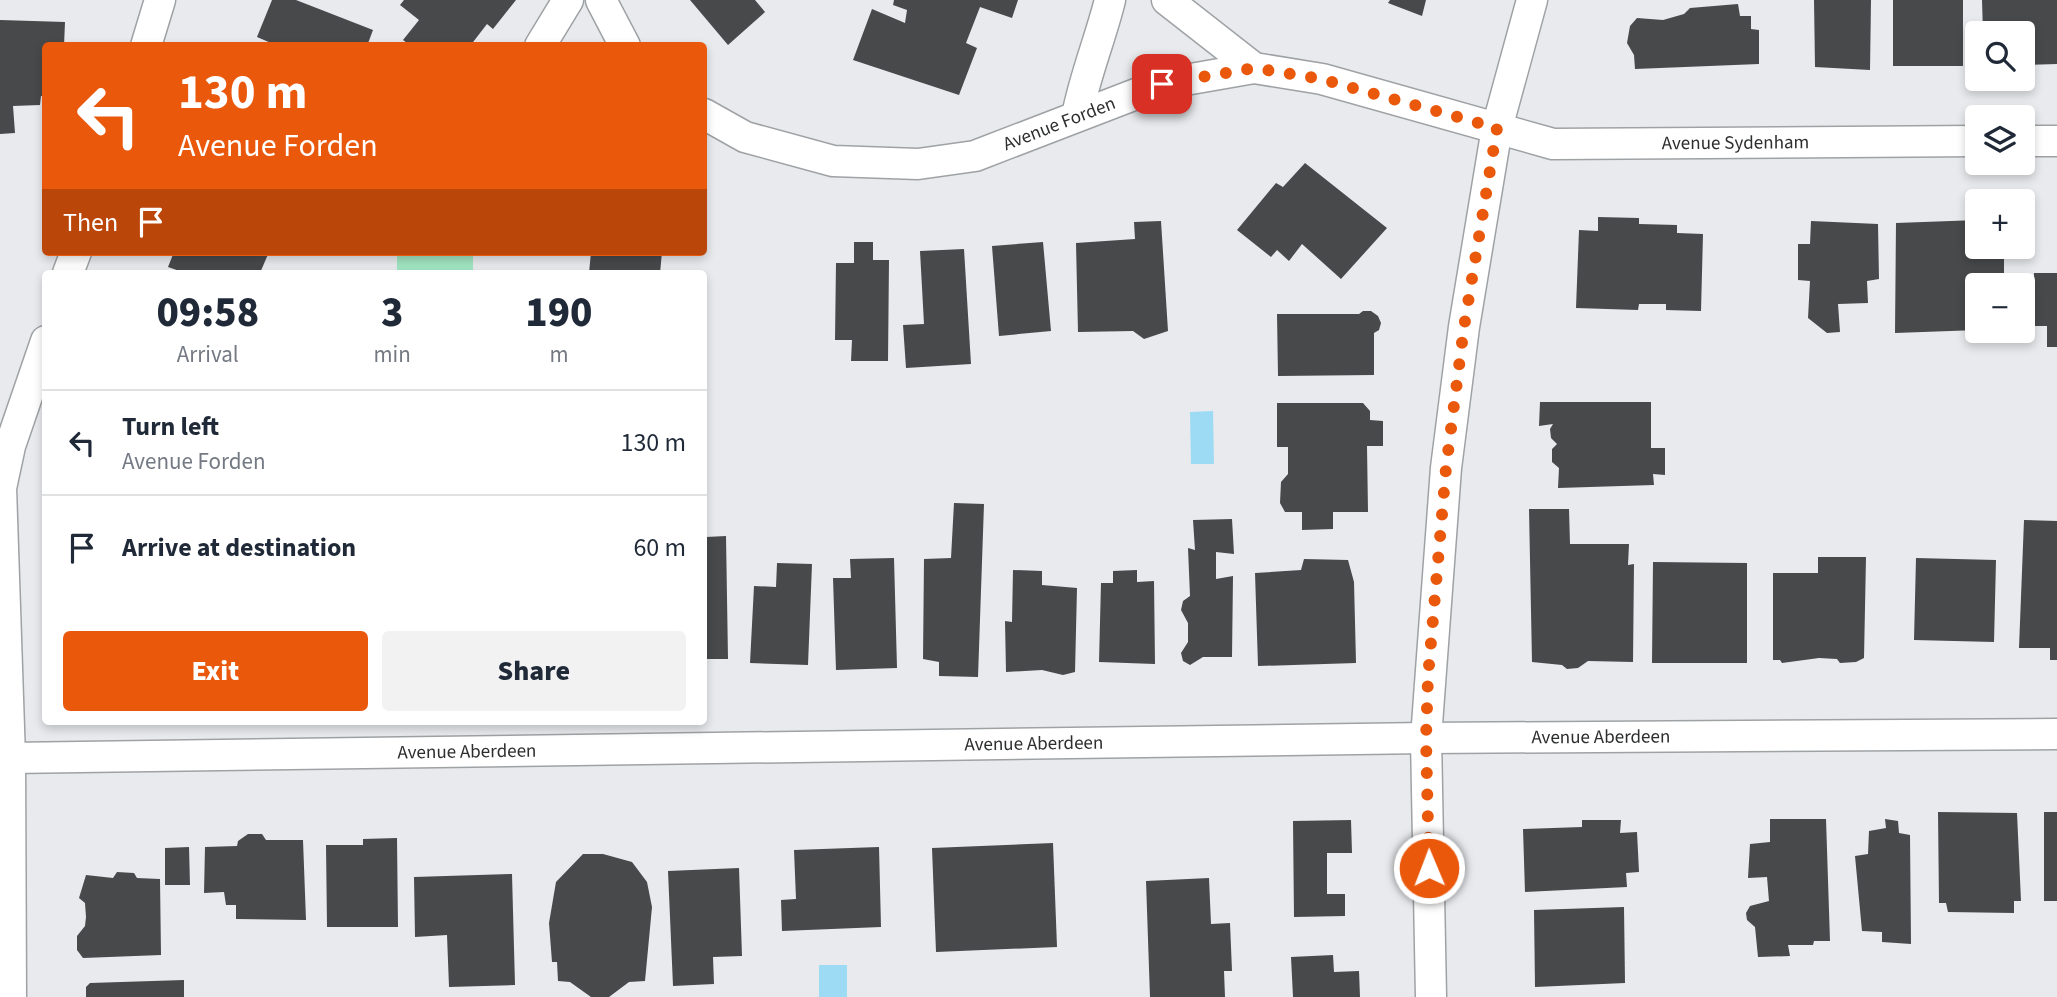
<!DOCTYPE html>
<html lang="en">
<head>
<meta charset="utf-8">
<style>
	:root { --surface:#fff; --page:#f2f2f3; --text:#1f2937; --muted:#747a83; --line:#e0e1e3; --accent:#ea580c }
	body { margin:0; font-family:"Source Sans 3",sans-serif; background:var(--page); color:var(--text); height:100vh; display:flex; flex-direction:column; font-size:26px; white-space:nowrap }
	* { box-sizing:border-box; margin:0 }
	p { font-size:23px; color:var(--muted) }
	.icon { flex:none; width:38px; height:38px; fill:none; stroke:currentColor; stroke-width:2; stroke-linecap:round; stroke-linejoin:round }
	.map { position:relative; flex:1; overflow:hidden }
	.panel { position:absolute; left:42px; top:270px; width:665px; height:455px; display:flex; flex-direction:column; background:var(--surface); border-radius:7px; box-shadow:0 4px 10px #0003 }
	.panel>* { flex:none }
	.hud { position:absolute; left:42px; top:42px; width:665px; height:214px; border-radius:7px; box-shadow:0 4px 10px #0003; background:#ea580c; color:#fff; overflow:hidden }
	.controls { position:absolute; left:1965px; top:21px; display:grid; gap:14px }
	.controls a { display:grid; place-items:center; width:70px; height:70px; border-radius:7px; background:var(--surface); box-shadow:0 4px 10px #0003; font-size:35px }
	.pin { position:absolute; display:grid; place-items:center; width:60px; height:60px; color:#fff; margin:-30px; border-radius:14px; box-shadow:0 4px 10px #0006 }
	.me { position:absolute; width:77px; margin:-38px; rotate:359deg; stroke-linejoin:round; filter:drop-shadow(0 0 5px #0008) }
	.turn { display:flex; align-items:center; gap:24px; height:147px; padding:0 21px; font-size:32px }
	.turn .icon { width:91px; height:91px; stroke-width:2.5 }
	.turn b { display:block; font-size:49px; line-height:60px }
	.then { display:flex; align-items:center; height:66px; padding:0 21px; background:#0003; gap:14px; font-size:26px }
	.eta { display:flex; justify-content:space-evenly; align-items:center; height:119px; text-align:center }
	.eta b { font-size:42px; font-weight:800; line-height:49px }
	.button { display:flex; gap:14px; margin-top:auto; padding:14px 21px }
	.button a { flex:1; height:80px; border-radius:7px; background:var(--accent); color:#fff; font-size:28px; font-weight:800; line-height:80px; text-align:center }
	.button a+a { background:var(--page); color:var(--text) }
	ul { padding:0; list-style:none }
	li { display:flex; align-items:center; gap:21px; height:105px; padding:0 21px; border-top:2px solid var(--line) }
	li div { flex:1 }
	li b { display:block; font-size:26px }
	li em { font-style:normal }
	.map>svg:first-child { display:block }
</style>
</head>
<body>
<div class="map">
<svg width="2057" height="997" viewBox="0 0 2057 997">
	<rect width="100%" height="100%" fill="#e8eaed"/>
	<rect fill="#a1e5c1" x="397" y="252" width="76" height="21"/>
	<g fill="#9ddbf4">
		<path d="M 1213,411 L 1214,464 L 1191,464 L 1190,412 Z"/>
		<rect x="819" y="965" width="28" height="32"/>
	</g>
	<g fill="#47494b">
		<path d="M 272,0 L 296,0 L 373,30 L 367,46 L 278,46 L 257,37 Z"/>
		<path d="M 404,0 L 516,0 L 493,29 L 487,24 L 470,46 L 411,46 L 403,40 L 419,20 L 400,5 Z"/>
		<path d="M 690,0 L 755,0 L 765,12 L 728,45 Z"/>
		<path d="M 894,0 L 1018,0 L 1012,18 L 980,7 L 966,43 L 977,48 L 959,95 L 853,60 L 872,9 L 905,23 L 907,10 L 893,5 Z"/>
		<path d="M 1390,0 L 1426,0 L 1422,16 L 1388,3 Z"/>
		<path d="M 1814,0 L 1871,0 L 1870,70 L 1815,67 Z"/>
		<rect x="1893" y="0" width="70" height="66"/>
		<path d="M 1982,0 L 2057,0 L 2057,64 L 2023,65 L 2023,33 L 1983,33 Z"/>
		<path d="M 1738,4 L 1740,16 L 1751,16 L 1751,29 L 1759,30 L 1759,64 L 1635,69 L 1634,55 L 1627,43 L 1630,26 L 1637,18 L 1663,20 L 1684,14 L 1690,8 Z"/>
		<path d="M 0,20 L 65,22 L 64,46 L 46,46 L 46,96 L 41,96 L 40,105 L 13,106 L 15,133 L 0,134 Z"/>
		<path d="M 1305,163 L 1387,228 L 1341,279 L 1302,244 L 1289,261 L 1277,250 L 1271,257 L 1237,230 L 1276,183 L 1283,187 Z"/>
		<path d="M 1598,217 L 1639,218 L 1639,224 L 1677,225 L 1677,233 L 1703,234 L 1701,311 L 1666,310 L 1666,304 L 1639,304 L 1638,310 L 1576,308 L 1579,230 L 1598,231 Z"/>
		<path d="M 1978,220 L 1978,247 L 2004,247 L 2004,285 L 1978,285 L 1978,330 L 1895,333 L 1896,223 Z"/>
		<path d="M 1161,221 L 1168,331 L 1144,339 L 1133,331 L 1078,332 L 1076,243 L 1135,239 L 1134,222 Z"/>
		<path d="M 1811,221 L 1878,224 L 1879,279 L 1867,281 L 1868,303 L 1838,304 L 1840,332 L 1827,333 L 1808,318 L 1810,281 L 1798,280 L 1798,244 L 1810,244 Z"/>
		<path d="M 854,242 L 873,242 L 873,260 L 889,260 L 888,361 L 851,361 L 852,340 L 835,340 L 836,263 L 854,263 Z"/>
		<path d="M 1043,242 L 1051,331 L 999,336 L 992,246 Z"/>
		<path d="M 964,249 L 971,364 L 906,368 L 903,325 L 924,324 L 920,251 Z"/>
		<path d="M 174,252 L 269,252 L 260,273 L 185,273 L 168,267 Z"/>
		<path d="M 591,252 L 662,252 L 660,273 L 589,273 Z"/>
		<path d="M 2034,273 L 2057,273 L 2057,347 L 2047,347 L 2047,326 L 2034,326 Z"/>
		<path d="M 1363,311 L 1371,311 L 1378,316 L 1381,323 L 1379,330 L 1374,333 L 1374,375 L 1278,376 L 1277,314 L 1359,314 Z"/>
		<path d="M 1540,402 L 1651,402 L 1651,448 L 1665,448 L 1665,475 L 1653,474 L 1654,485 L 1558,488 L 1559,468 L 1552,462 L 1552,449 L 1557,444 L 1551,438 L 1550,429 L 1553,424 L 1539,426 Z"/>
		<path d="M 1277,403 L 1363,403 L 1370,411 L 1370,420 L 1383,421 L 1383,446 L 1367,446 L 1368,512 L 1333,512 L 1333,529 L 1302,530 L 1302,512 L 1285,512 L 1280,503 L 1281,482 L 1288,474 L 1288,447 L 1277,447 Z"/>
		<path d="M 954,503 L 984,504 L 978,677 L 939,676 L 939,662 L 923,659 L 924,559 L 951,558 Z"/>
		<path d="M 1529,509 L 1569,509 L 1570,544 L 1629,544 L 1628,565 L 1634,564 L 1633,662 L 1588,661 L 1578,668 L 1567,669 L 1562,665 L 1532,662 Z"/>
		<path d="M 1232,519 L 1234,554 L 1216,552 L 1216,579 L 1233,576 L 1232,657 L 1203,657 L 1190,665 L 1183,661 L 1181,653 L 1188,642 L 1188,623 L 1181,610 L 1183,601 L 1190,596 L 1188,548 L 1195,550 L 1193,520 Z"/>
		<path d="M 2024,520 L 2057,521 L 2057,660 L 2050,660 L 2050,648 L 2019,648 Z"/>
		<path d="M 704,523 L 706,537 L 726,536 L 728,659 L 704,659 Z"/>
		<path d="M 1818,557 L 1866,557 L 1864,658 L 1856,662 L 1840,663 L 1837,659 L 1819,658 L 1782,663 L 1780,660 L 1773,660 L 1773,573 L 1818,573 Z"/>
		<path d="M 894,558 L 897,668 L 836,670 L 833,578 L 851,578 L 850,559 Z"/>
		<path d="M 1916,558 L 1996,560 L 1994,642 L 1914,640 Z"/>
		<path d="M 1304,559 L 1348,560 L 1354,582 L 1356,663 L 1258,666 L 1255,573 L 1301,570 Z"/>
		<path d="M 1653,562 L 1747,563 L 1747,663 L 1652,663 Z"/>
		<path d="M 777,563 L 812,564 L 808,665 L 750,663 L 754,586 L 776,587 Z"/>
		<path d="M 1013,570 L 1042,571 L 1042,585 L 1077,588 L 1075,672 L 1063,675 L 1042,670 L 1006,672 L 1005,621 L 1012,622 Z"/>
		<path d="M 1137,570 L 1137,582 L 1154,581 L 1155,664 L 1099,662 L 1101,583 L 1113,583 L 1113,571 Z"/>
		<path d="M 1938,812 L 2017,813 L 2021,901 L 2014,901 L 2014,913 L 1948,912 L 1946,903 L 1939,903 Z"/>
		<rect x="2044" y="812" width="13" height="89"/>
		<path d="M 1770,819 L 1826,819 L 1830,941 L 1814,941 L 1813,945 L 1788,945 L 1790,956 L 1758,957 L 1755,927 L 1747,920 L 1746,913 L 1750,906 L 1769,901 L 1767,877 L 1748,878 L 1750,844 L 1770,842 Z"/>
		<path d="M 1885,819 L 1898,821 L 1899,833 L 1910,835 L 1911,944 L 1882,942 L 1882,932 L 1862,931 L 1855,856 L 1868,854 L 1869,831 L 1886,828 Z"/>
		<path d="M 1351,820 L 1352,853 L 1327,853 L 1327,894 L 1345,894 L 1345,916 L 1294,917 L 1293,821 Z"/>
		<path d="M 1582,820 L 1621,820 L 1620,833 L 1637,832 L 1639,872 L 1626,873 L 1627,887 L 1525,892 L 1523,829 L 1582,827 Z"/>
		<path d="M 248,834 L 262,834 L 266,840 L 303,840 L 306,920 L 236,919 L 236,905 L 226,905 L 224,892 L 204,893 L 205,847 L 237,846 L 238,841 Z"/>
		<path d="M 397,838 L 398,927 L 327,927 L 326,845 L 363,845 L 363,839 Z"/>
		<path d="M 1053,843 L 1057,947 L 936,952 L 932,848 Z"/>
		<path d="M 189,847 L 190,885 L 165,885 L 165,848 Z"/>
		<path d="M 879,847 L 881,927 L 782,931 L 781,900 L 796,899 L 794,850 Z"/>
		<path d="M 583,854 L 603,854 L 632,862 L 647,882 L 652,907 L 645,981 L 629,982 L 609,997 L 591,997 L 570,982 L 558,981 L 557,962 L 552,962 L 549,923 L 556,882 Z"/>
		<path d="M 739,868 L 742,956 L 713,957 L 714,984 L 673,986 L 668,871 Z"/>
		<path d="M 117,872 L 134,873 L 137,878 L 160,879 L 161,955 L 83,958 L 77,950 L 77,936 L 85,926 L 86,917 L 85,903 L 79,898 L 86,875 L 113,878 Z"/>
		<path d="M 512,874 L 515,985 L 449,987 L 447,935 L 415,937 L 414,877 Z"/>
		<path d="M 1209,878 L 1211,924 L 1230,923 L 1232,971 L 1224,971 L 1225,997 L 1150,997 L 1146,881 Z"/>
		<path d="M 1624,907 L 1625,983 L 1535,987 L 1534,910 Z"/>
		<path d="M 1333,955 L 1334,972 L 1359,971 L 1360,997 L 1293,997 L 1291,957 Z"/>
		<path d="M 184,980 L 184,997 L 86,997 L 86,987 L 90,983 Z"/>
	</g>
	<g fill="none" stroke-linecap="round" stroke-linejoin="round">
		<g stroke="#9fa2a4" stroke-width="33">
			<g id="street">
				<path d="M 601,0 L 625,46"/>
				<path d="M 1167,0 L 1254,68"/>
				<path d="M 146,46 L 160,0"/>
				<path d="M 540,46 L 568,0"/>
				<path id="s1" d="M 704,114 L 745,137 L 833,161 L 918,164 L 975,156 L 1162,84 L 1254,68 L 1322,79 L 1553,144 L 1978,141"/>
				<path d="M 1077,116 C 1085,75 1100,40 1110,0"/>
				<path d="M 2023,141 L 2057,141"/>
				<path d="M 68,273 L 76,252"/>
				<path id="s2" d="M 10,758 L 1426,738 L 2057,734"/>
				<path d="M 11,997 L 10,758 L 1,488 L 10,446 L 46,341"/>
				<path d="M 1431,997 L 1426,738 L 1446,468 L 1464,327 L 1497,128 L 1532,0"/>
			</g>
		</g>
		<use href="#street" stroke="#fff" stroke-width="30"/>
	</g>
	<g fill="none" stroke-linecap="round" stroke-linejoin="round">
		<path stroke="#ea580c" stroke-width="12" stroke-dasharray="0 21.6" d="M 1162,84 L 1254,68 L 1321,79 L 1497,128 L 1464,327 L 1446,468 L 1428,677 L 1426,738 L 1429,868"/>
	</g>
	<g text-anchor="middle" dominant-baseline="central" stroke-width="7" stroke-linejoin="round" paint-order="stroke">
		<g font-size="19" fill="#2d2e2f" stroke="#e8eaed">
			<text stroke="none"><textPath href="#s1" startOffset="371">Avenue Forden</textPath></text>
			<text stroke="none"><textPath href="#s1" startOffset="1066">Avenue Sydenham</textPath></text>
			<text stroke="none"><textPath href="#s2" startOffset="1591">Avenue Aberdeen</textPath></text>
			<text stroke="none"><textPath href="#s2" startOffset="1024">Avenue Aberdeen</textPath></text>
			<text stroke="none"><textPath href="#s2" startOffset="457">Avenue Aberdeen</textPath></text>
		</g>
	</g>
</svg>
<div class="controls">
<a><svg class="icon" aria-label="search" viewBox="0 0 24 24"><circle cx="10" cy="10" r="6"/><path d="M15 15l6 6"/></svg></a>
<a><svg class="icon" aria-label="layers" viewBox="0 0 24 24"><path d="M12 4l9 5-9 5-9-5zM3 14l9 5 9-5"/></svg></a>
<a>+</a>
<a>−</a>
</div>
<div class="pin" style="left:1162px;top:84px;background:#d93025"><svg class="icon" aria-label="arrive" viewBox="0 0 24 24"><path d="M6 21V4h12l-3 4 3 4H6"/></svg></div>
<svg class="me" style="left:1429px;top:868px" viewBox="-20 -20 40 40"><circle r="17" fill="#ea580c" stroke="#fff" stroke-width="3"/><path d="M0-11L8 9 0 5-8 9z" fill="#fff"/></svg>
<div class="hud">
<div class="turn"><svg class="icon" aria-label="left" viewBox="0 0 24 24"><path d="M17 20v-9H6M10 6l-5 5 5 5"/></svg><div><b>130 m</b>Avenue Forden</div></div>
<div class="then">Then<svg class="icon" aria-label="arrive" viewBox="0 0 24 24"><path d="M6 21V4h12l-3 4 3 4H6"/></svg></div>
</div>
<section class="panel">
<div class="eta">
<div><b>09:58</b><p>Arrival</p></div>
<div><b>3</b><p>min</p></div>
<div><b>190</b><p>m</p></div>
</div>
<ul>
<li><svg class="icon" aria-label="left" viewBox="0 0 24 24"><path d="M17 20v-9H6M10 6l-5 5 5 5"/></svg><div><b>Turn left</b><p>Avenue Forden</p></div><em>130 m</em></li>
<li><svg class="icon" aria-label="arrive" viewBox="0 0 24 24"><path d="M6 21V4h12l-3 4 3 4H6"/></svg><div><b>Arrive at destination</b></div><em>60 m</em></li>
</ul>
<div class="button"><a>Exit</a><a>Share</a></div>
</section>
</div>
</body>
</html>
